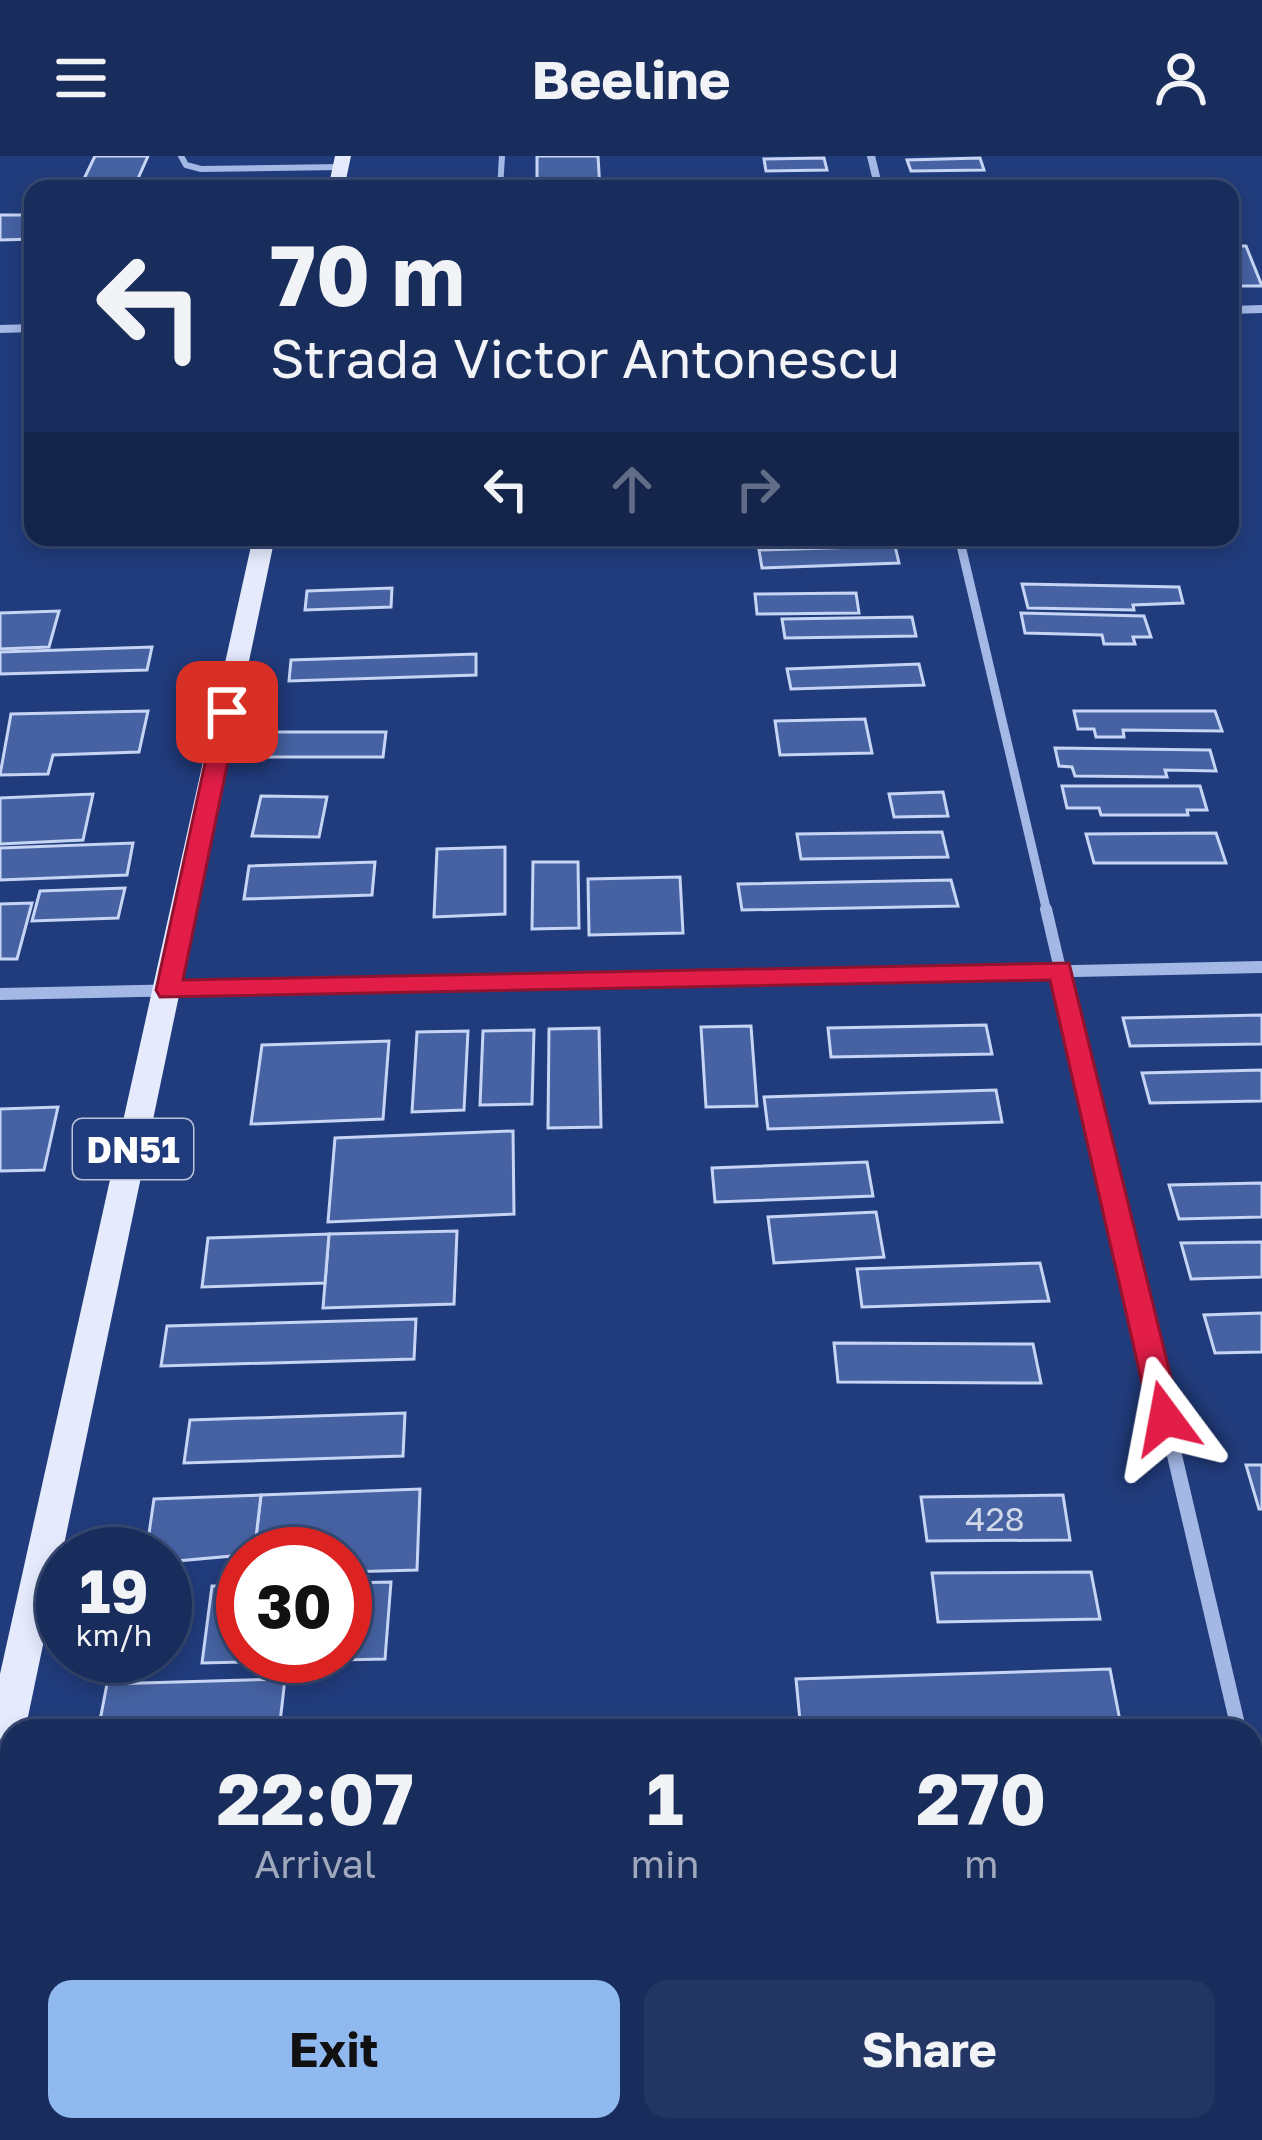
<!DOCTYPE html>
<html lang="en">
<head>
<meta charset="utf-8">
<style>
	:root { --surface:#192d5d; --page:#223563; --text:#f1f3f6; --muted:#9fa8bc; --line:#374972; --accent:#90b9f0 }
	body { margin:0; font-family:"Golos Text",sans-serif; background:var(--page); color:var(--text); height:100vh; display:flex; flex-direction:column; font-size:45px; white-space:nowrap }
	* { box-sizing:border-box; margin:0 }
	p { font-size:39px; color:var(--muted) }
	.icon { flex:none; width:66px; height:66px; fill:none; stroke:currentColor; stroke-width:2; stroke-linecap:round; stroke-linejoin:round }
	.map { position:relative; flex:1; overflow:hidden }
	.panel { position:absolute; left:0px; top:1563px; width:1263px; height:423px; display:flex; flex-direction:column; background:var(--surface); border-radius:36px 36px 0 0; box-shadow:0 6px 18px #0003,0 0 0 3px var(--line) }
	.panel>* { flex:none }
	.guide { position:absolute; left:24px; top:24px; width:1215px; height:366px; border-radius:24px; box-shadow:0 6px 18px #0003,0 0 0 3px var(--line); background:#192d5d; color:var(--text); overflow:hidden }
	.speed { position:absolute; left:36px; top:1371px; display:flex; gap:24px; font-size:60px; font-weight:700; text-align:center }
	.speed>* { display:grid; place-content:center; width:156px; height:156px; border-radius:50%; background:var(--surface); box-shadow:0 6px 18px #0003,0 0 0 3px var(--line); line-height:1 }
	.speed small { font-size:30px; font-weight:400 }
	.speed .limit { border:18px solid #d22; background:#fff; color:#111 }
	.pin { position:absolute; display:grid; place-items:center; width:102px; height:102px; color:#fff; margin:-51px; border-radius:24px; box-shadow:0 6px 18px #0006 }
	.me { position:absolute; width:132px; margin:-66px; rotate:347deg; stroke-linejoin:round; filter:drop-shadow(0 0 9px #0008) }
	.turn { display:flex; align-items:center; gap:42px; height:252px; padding:0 48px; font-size:54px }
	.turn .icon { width:156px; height:156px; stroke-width:2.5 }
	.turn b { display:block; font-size:84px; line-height:102px }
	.lanes { display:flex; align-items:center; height:114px; padding:0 48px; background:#0003; justify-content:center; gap:60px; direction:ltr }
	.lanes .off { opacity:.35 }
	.eta { display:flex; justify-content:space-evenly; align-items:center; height:204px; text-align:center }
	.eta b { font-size:72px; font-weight:700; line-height:84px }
	.primary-button { display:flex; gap:24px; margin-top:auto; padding:24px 48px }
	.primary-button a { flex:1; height:138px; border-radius:24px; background:var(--accent); color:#111; font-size:48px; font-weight:700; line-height:138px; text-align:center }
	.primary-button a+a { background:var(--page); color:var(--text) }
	header { display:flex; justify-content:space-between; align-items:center; height:156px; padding:0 48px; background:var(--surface); font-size:54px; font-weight:700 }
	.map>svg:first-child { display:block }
</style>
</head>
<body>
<header><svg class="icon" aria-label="menu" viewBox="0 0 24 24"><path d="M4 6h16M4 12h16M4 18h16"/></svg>Beeline<svg class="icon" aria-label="person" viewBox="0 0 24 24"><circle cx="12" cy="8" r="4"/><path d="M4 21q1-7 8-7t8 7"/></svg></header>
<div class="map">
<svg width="1262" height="1984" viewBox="0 0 1262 1984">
	<rect width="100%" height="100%" fill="#213c7c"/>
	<g fill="#4662a3" stroke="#c7d5f5" stroke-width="3">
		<path d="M 95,0 L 148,0 L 136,27 L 82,27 Z"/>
		<path d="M 537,0 L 598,0 L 600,33 L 537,33 Z"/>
		<path d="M 824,2 L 827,14 L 766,15 L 764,3 Z"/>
		<path d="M 980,2 L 984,14 L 911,15 L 907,4 Z"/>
		<path d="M 739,24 L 822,25 L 823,33 L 740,33 Z"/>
		<path d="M 0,59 L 33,59 L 33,83 L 0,84 Z"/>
		<path d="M 1230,90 L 1246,90 L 1262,130 L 1240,130 L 1230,110 Z"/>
		<path d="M 317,381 L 476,381 L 475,385 L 316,389 Z"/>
		<path d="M 895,390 L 899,407 L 762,412 L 759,394 Z"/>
		<path d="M 1022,428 L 1179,431 L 1183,447 L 1133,449 L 1134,454 L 1028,452 Z"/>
		<path d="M 392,432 L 391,451 L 305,454 L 307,435 Z"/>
		<path d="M 856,437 L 859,457 L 757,458 L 755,438 Z"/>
		<path d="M 59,455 L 49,491 L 0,493 L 0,457 Z"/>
		<path d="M 1021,457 L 1144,460 L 1151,481 L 1133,481 L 1135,488 L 1104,488 L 1102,479 L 1025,477 Z"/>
		<path d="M 912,461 L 916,480 L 785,482 L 782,463 Z"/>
		<path d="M 152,491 L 147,514 L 0,518 L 0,496 Z"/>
		<path d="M 476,498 L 476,519 L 289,525 L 291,504 Z"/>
		<path d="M 919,508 L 924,529 L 791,533 L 787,513 Z"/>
		<path d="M 148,555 L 139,596 L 53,599 L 48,618 L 0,619 L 11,558 Z"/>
		<path d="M 1074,555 L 1215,555 L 1222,575 L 1123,574 L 1124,581 L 1096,581 L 1094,573 L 1078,573 Z"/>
		<path d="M 865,563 L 872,597 L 780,599 L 775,565 Z"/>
		<path d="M 273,576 L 386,576 L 383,601 L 268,601 Z"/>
		<path d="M 1055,592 L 1210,594 L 1216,615 L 1165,614 L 1167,621 L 1075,620 L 1072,611 L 1059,610 Z"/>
		<path d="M 1062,630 L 1200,630 L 1207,654 L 1187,654 L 1188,659 L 1101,659 L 1099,652 L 1067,652 Z"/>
		<path d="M 943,636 L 948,660 L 894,661 L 889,638 Z"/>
		<path d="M 93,638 L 83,684 L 0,688 L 0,642 Z"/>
		<path d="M 261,640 L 327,641 L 319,681 L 252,680 Z"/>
		<path d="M 942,676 L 948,701 L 801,703 L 797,678 Z"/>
		<path d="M 1216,677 L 1226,707 L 1094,707 L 1086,678 Z"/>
		<path d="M 133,687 L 127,719 L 0,724 L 0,692 Z"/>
		<path d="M 505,691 L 505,758 L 434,761 L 437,693 Z"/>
		<path d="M 375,706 L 372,739 L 244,743 L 249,710 Z"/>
		<path d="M 533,706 L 578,706 L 579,772 L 532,773 Z"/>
		<path d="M 680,721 L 683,777 L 589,779 L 588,723 Z"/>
		<path d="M 951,724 L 958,750 L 742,754 L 738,728 Z"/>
		<path d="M 125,732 L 118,762 L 32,765 L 40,735 Z"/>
		<path d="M 32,747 L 17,803 L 0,803 L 0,748 Z"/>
		<path d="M 1262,859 L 1262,888 L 1130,890 L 1123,862 Z"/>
		<path d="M 986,869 L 992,898 L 831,901 L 828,872 Z"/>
		<path d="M 751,870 L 757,950 L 706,951 L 701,871 Z"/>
		<path d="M 599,872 L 601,971 L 548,972 L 549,873 Z"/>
		<path d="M 534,874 L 532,948 L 480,949 L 483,875 Z"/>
		<path d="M 468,875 L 464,954 L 412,956 L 417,876 Z"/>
		<path d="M 389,885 L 383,963 L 251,968 L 262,889 Z"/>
		<path d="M 1262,914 L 1262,945 L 1150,947 L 1142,917 Z"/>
		<path d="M 996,934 L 1002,966 L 768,973 L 764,941 Z"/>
		<path d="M 58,951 L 44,1014 L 0,1015 L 0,953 Z"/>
		<path d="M 513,975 L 514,1058 L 328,1066 L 335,982 Z"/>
		<path d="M 867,1006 L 873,1040 L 715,1046 L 712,1012 Z"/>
		<path d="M 1262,1027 L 1262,1061 L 1179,1063 L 1169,1029 Z"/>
		<path d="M 876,1056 L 884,1101 L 774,1107 L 768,1061 Z"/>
		<path d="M 457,1075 L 454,1148 L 323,1152 L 329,1078 Z"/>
		<path d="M 329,1078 L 325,1127 L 202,1131 L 208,1082 Z"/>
		<path d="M 1262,1086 L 1262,1121 L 1191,1123 L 1181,1087 Z"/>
		<path d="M 1040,1107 L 1049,1145 L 862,1151 L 857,1113 Z"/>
		<path d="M 1262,1157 L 1262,1196 L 1215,1197 L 1204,1159 Z"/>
		<path d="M 416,1163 L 414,1203 L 161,1210 L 167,1170 Z"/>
		<path d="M 834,1187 L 1033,1188 L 1041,1227 L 838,1226 Z"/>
		<path d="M 405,1257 L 403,1300 L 184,1307 L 190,1264 Z"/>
		<path d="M 1246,1309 L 1262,1309 L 1262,1353 L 1259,1353 Z"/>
		<path d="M 420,1333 L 417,1414 L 345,1416 L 345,1398 L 254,1398 L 261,1339 Z"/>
		<path d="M 261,1339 L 254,1398 L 165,1406 L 165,1398 L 146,1398 L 154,1343 Z"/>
		<path d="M 1063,1339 L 1070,1384 L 927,1385 L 921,1341 Z"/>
		<path d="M 1091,1416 L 1100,1463 L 938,1466 L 932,1417 Z"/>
		<path d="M 391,1426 L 385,1503 L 202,1507 L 212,1430 L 243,1430 L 243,1500 L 345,1500 L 345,1427 Z"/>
		<path d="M 1110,1513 L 1122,1575 L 801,1575 L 796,1523 Z"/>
		<path d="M 285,1523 L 279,1575 L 98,1575 L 107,1528 Z"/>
		<path d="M 40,1974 L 147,1974 L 146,1984 L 39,1984 Z"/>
		<path d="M 971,1974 L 1210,1974 L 1212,1984 L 972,1984 Z"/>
	</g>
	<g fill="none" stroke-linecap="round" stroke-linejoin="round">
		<g stroke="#a4b8e6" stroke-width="6">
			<path d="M 181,0 L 186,9 L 201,13 L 341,11"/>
			<path d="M 500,33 L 502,0"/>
		</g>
		<g stroke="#a4b8e6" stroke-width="8">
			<path d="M 871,0 L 879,33"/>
			<path d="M 1230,154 L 1262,153"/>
			<path d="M 0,173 L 33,172"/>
		</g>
		<path stroke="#a4b8e6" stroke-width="9" d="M 959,381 L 1047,756"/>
		<g stroke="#a4b8e6" stroke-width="12">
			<path d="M 1046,753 L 1173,1296"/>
			<path d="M 0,838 L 1262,811"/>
		</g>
		<g stroke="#a4b8e6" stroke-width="15">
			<path d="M 1173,1293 L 1239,1575"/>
			<path d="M 1251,1627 L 1262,1673"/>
		</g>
		<g fill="#e5ebfd" fill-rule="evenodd">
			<path d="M 335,0 L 351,0 L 344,33 L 328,33 Z"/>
			<path d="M 253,381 L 275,381 L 25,1575 L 12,1575 L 12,1618 L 0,1623 L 0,1518 Z"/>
		</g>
	</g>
	<path fill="#e11d48" stroke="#92132f" stroke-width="3" d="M 227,548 L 238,556 L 183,824 L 1069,807 L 1181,1262 L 1176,1272 L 1165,1276 L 1154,1272 L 1150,1262 L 1050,824 L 160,841 L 156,834 L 216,556 Z"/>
	<g text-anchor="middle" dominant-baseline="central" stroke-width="9" stroke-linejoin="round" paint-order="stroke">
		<g font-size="33" fill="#d1d8e8">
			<text x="995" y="1362">428</text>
		</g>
		<rect fill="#213c7c" stroke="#bcc4d8" stroke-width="3" x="73" y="963" width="120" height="60" rx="9"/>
		<g font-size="36" font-weight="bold" fill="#fff">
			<text x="133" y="993">DN51</text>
		</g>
	</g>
</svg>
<div class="speed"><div>19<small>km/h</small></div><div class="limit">30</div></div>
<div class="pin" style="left:227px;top:556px;background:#d93025"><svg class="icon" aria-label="arrive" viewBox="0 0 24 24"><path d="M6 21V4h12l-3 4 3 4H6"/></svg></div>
<svg class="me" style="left:1165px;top:1262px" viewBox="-20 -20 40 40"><path d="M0-17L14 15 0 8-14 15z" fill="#e11d48" stroke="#fff" stroke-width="4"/></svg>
<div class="guide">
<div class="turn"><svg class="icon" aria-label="left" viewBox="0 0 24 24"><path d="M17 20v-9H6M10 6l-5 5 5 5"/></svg><div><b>70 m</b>Strada Victor Antonescu</div></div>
<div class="lanes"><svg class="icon" aria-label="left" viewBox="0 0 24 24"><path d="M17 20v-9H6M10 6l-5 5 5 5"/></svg><svg class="icon off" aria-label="ahead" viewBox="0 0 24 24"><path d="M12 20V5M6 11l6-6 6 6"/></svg><svg class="icon off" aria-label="right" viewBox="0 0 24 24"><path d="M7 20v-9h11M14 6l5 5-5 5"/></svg></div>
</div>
<section class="panel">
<div class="eta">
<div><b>22:07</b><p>Arrival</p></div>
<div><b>1</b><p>min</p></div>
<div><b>270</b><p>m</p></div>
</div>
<div class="primary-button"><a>Exit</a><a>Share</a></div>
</section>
</div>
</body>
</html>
